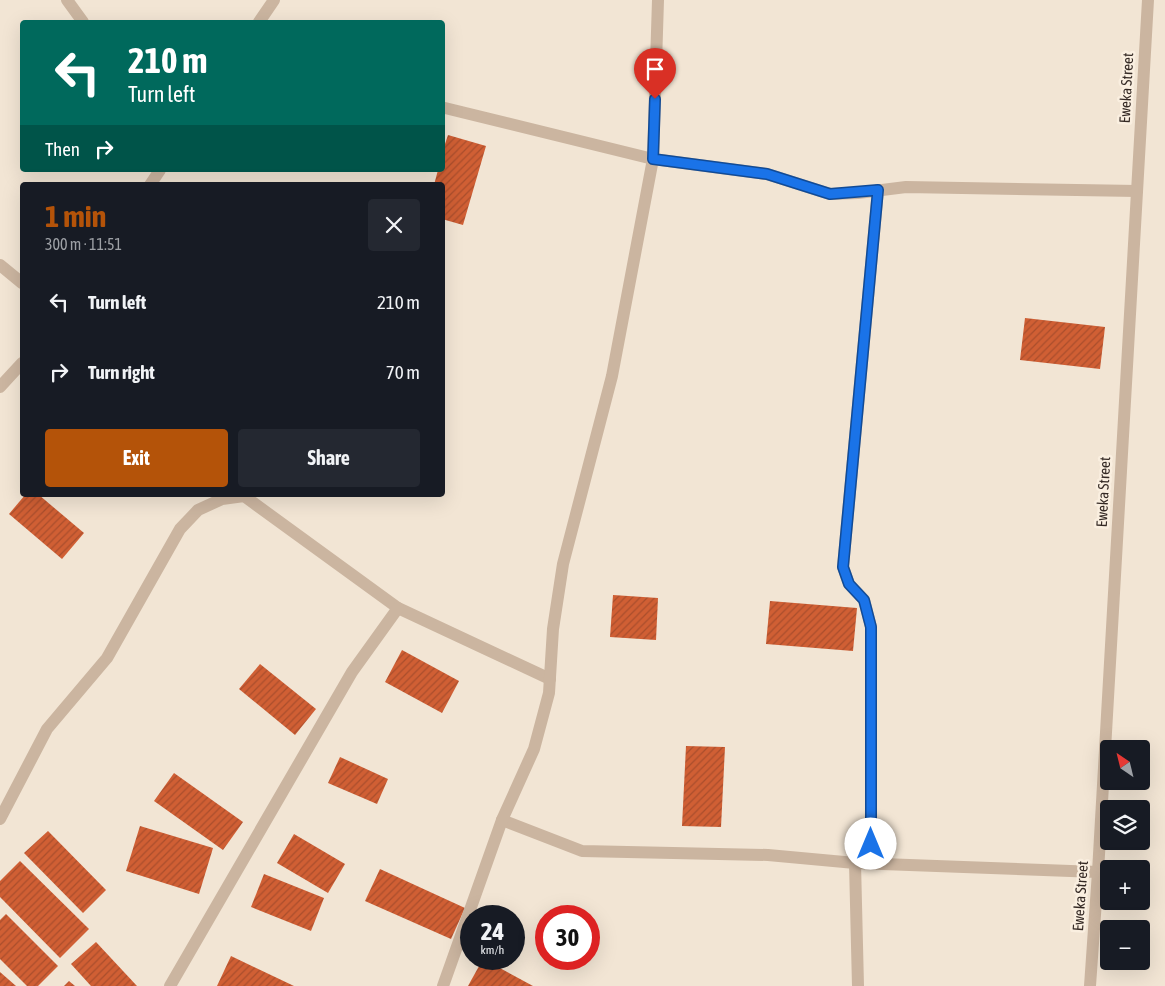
<!DOCTYPE html>
<html lang="en">
<head>
<meta charset="utf-8">
<style>
	:root { --surface:#171b24; --page:#242831; --text:#f1f3f6; --muted:#9ea1a6; --accent:#b45309 }
	body { margin:0; font-family:"Asap Condensed",sans-serif; background:var(--page); color:var(--text); height:100vh; display:flex; flex-direction:column; font-size:19px; white-space:nowrap }
	* { box-sizing:border-box; margin:0 }
	p { font-size:16px; color:var(--muted) }
	.icon { flex:none; width:28px; height:28px; fill:none; stroke:currentColor; stroke-width:2; stroke-linecap:round; stroke-linejoin:round }
	.map { position:relative; flex:1; overflow:hidden }
	.details { position:absolute; left:20px; top:182px; width:425px; height:315px; display:flex; flex-direction:column; background:var(--surface); border-radius:5px; box-shadow:0 5px 20px #0002 }
	.details>* { flex:none }
	.banner { position:absolute; left:20px; top:20px; width:425px; height:152px; border-radius:5px; box-shadow:0 5px 20px #0002; background:#00695c; color:#fff; overflow:hidden }
	.needle { width:32px; rotate:325deg }
	.controls { position:absolute; left:1100px; top:740px; display:grid; gap:10px }
	.controls a { display:grid; place-items:center; width:50px; height:50px; border-radius:5px; background:var(--surface); box-shadow:0 5px 20px #0002; font-size:25px }
	.speed { position:absolute; left:460px; top:905px; display:flex; gap:10px; font-size:25px; font-weight:700; text-align:center }
	.speed>* { display:grid; place-content:center; width:65px; height:65px; border-radius:50%; background:var(--surface); box-shadow:0 5px 20px #0002; line-height:1 }
	.speed small { font-size:12px; font-weight:400 }
	.speed .limit { border:8px solid #d22; background:#fff; color:#111 }
	.pin { position:absolute; display:grid; place-items:center; width:42px; height:42px; color:#fff; margin:-51px -21px; border-radius:50% 50% 50% 0; rotate:-45deg; box-shadow:0 0 5px #0007 }
	.pin .icon { rotate:45deg }
	.me { position:absolute; width:55px; margin:-28px; rotate:0deg; stroke-linejoin:round; filter:drop-shadow(0 0 4px #0008) }
	.turn { display:flex; align-items:center; gap:18px; height:105px; padding:0 25px; font-size:22px }
	.turn .icon { width:65px; height:65px; stroke-width:2.5 }
	.turn b { display:block; font-size:35px; line-height:42px }
	.then { display:flex; align-items:center; height:48px; padding:0 25px; background:#0003; gap:10px; font-size:19px }
	.round { display:grid; place-items:center; flex:none; width:52px; height:52px; border-radius:5px; background:var(--page) }
	.head { display:flex; align-items:center; justify-content:space-between; height:85px; padding:0 25px }
	h1 { font-size:30px; font-weight:700; line-height:38px; color:var(--accent) }
	.action { display:flex; gap:10px; margin-top:auto; padding:10px 25px }
	.action a { flex:1; height:58px; border-radius:5px; background:var(--accent); color:#fff; font-size:20px; font-weight:700; line-height:58px; text-align:center }
	.action a+a { background:var(--page); color:var(--text) }
	ul { padding:0; list-style:none }
	li { display:flex; align-items:center; gap:15px; height:70px; padding:0 25px }
	li div { flex:1 }
	li b { display:block; font-size:19px }
	li em { font-style:normal }
	.map>svg:first-child { display:block }
</style>
</head>
<body>
<div class="map">
<svg width="1165" height="986" viewBox="0 0 1165 986">
	<defs>
		<pattern id="building-hatch" width="6" height="6" patternUnits="userSpaceOnUse" patternTransform="scale(1.25)"><rect width="6" height="6" fill="#d05f34"/><path d="M-1 1l2-2M0 6l6-6M5 7l2-2" fill="none" stroke="#aa4e2c"/></pattern>
	</defs>
	<rect width="100%" height="100%" fill="#f2e5d4"/>
	<g fill="url(#building-hatch)">
		<path d="M 448,135 L 486,146 L 463,225 L 442,219 L 442,185 L 434,185 L 438,170 L 442,170 L 442,153 Z"/>
		<path d="M 1025,318 L 1105,327 L 1100,369 L 1020,360 Z"/>
		<path d="M 25,495 L 39,495 L 84,533 L 62,559 L 9,514 Z"/>
		<path d="M 613,595 L 658,598 L 656,640 L 610,637 Z"/>
		<path d="M 770,601 L 857,608 L 853,651 L 766,644 Z"/>
		<path d="M 402,650 L 459,681 L 442,713 L 385,682 Z"/>
		<path d="M 260,664 L 316,709 L 295,735 L 239,689 Z"/>
		<path d="M 686,746 L 725,747 L 721,827 L 682,826 Z"/>
		<path d="M 340,757 L 388,779 L 377,804 L 328,783 Z"/>
		<path d="M 174,773 L 243,822 L 223,850 L 154,801 Z"/>
		<path d="M 140,826 L 213,848 L 199,894 L 126,871 Z"/>
		<path d="M 48,831 L 106,890 L 83,913 L 24,853 Z"/>
		<path d="M 294,834 L 345,864 L 328,893 L 277,863 Z"/>
		<path d="M 20,861 L 89,929 L 60,958 L 0,897 L 0,881 Z"/>
		<path d="M 380,869 L 465,908 L 451,939 L 365,901 Z"/>
		<path d="M 264,874 L 324,898 L 311,931 L 251,907 Z"/>
		<path d="M 6,914 L 58,966 L 38,986 L 27,986 L 0,959 L 0,920 Z"/>
		<path d="M 96,942 L 137,986 L 91,986 L 71,964 Z"/>
		<path d="M 231,956 L 294,986 L 217,986 Z"/>
		<path d="M 483,959 L 533,986 L 468,986 Z"/>
		<path d="M 0,972 L 16,986 L 0,986 Z"/>
		<path d="M 69,981 L 75,986 L 64,986 Z"/>
	</g>
	<g fill="none" stroke-linecap="round" stroke-linejoin="round">
		<g stroke="#cbb5a0" stroke-width="12">
			<path d="M 67,0 L 83,22"/>
			<path d="M 259,22 L 274,0"/>
			<path d="M 445,108 L 653,159 L 767,174 L 830,194 L 858,193 L 906,187 L 1137,191"/>
			<path d="M 150,185 L 160,170"/>
			<path d="M 0,265 L 22,283"/>
			<path d="M 0,387 L 22,363"/>
			<path d="M 0,819 L 47,729 L 107,658 L 180,529 L 198,510 L 222,499 L 244,496 L 398,608 L 550,679"/>
			<path d="M 502,820 L 582,851 L 768,855 L 855,863 L 1098,872"/>
			<path d="M 855,863 L 858,986"/>
			<path d="M 871,864 L 871,627 L 864,600 L 849,584 L 843,567 L 878,190"/>
			<path d="M 170,986 L 352,672 L 398,608"/>
			<path d="M 443,986 L 502,820 L 534,749 L 549,693 L 553,629 L 563,564 L 612,376 L 653,159 L 658,0"/>
			<path d="M 1090,986 L 1098,872 L 1148,0"/>
		</g>
	</g>
	<g fill="none" stroke-linecap="round" stroke-linejoin="round">
		<g stroke="#114b97" stroke-width="12">
			<path id="route" d="M 655,99 L 653,159 L 767,174 L 830,194 L 878,190 L 843,567 L 849,584 L 864,600 L 871,627 L 871,844"/>
		</g>
		<use href="#route" stroke="#1a73e8" stroke-width="9"/>
	</g>
	<g text-anchor="middle" dominant-baseline="central" stroke-width="5" stroke-linejoin="round" paint-order="stroke">
		<g font-size="15" fill="#342924" stroke="#faefe0">
			<text transform="translate(1126 88) rotate(-87)">Eweka Street</text>
			<text transform="translate(1103 492) rotate(-87)">Eweka Street</text>
			<text transform="translate(1080 896) rotate(-86)">Eweka Street</text>
		</g>
	</g>
</svg>
<div class="controls">
<a><svg class="needle" viewBox="-14 -14 28 28"><path d="M0-13l5 13h-10z" fill="#e53935"/><path d="M0 13l5-13h-10z" fill="#9ea1a6"/></svg></a>
<a><svg class="icon" aria-label="layers" viewBox="0 0 24 24"><path d="M12 4l9 5-9 5-9-5zM3 14l9 5 9-5"/></svg></a>
<a>+</a>
<a>−</a>
</div>
<div class="speed"><div>24<small>km/h</small></div><div class="limit">30</div></div>
<div class="pin" style="left:655px;top:99px;background:#d93025"><svg class="icon" aria-label="arrive" viewBox="0 0 24 24"><path d="M6 21V4h12l-3 4 3 4H6"/></svg></div>
<svg class="me" style="left:871px;top:844px" viewBox="-20 -20 40 40"><circle r="19" fill="#fff"/><path d="M0-13L10 11 0 6-10 11z" fill="#1a73e8"/></svg>
<div class="banner">
<div class="turn"><svg class="icon" aria-label="left" viewBox="0 0 24 24"><path d="M17 20v-9H6M10 6l-5 5 5 5"/></svg><div><b>210 m</b>Turn left</div></div>
<div class="then">Then<svg class="icon" aria-label="right" viewBox="0 0 24 24"><path d="M7 20v-9h11M14 6l5 5-5 5"/></svg></div>
</div>
<section class="details">
<div class="head"><div><h1>1 min</h1><p>300 m · 11:51</p></div><a class="round"><svg class="icon" aria-label="close" viewBox="0 0 24 24"><path d="M6 6l12 12M18 6L6 18"/></svg></a></div>
<ul>
<li><svg class="icon" aria-label="left" viewBox="0 0 24 24"><path d="M17 20v-9H6M10 6l-5 5 5 5"/></svg><div><b>Turn left</b></div><em>210 m</em></li>
<li><svg class="icon" aria-label="right" viewBox="0 0 24 24"><path d="M7 20v-9h11M14 6l5 5-5 5"/></svg><div><b>Turn right</b></div><em>70 m</em></li>
</ul>
<div class="action"><a>Exit</a><a>Share</a></div>
</section>
</div>
</body>
</html>
